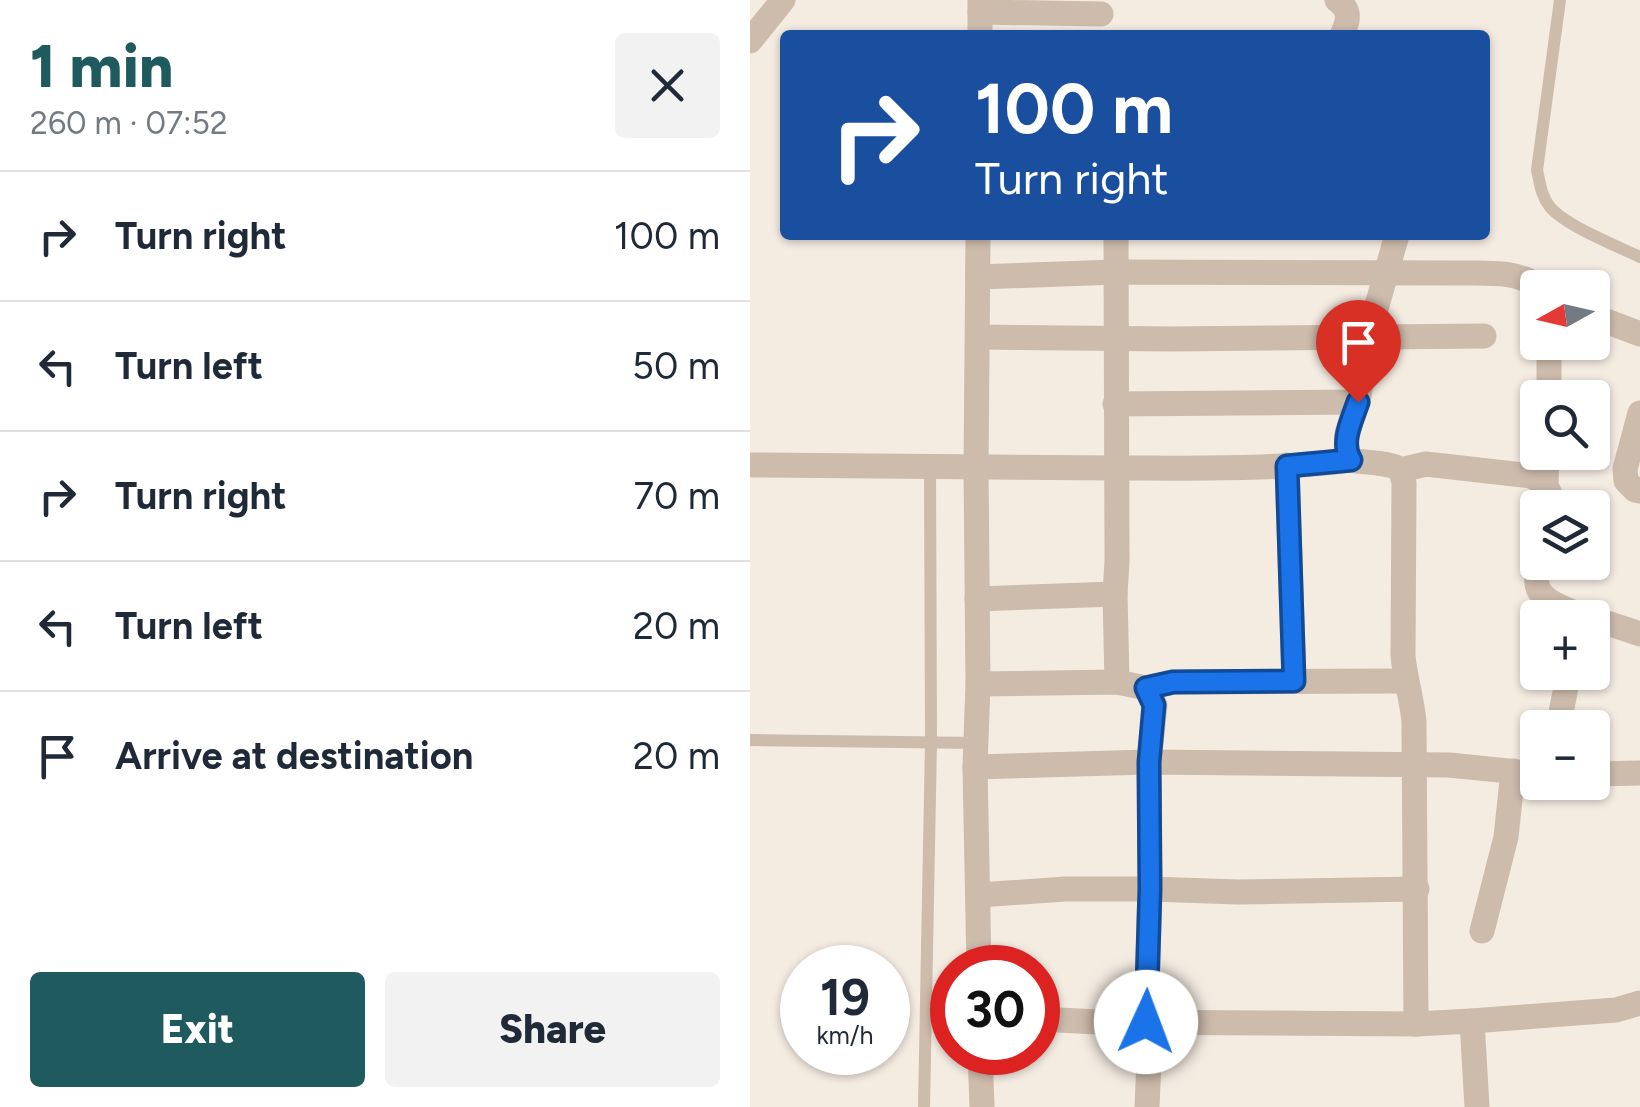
<!DOCTYPE html>
<html lang="en">
<head>
<meta charset="utf-8">
<style>
	:root { --surface:#fff; --page:#f2f2f3; --text:#1f2937; --muted:#747a83; --line:#e0e1e3; --accent:#1f5a5e }
	body { margin:0; font-family:Figtree,sans-serif; background:var(--page); color:var(--text); height:100vh; display:flex; flex-direction:column; font-size:38px; white-space:nowrap }
	* { box-sizing:border-box; margin:0 }
	p { font-size:32px; color:var(--muted) }
	.icon { flex:none; width:55px; height:55px; fill:none; stroke:currentColor; stroke-width:2; stroke-linecap:round; stroke-linejoin:round }
	.map { position:relative; flex:1; overflow:hidden }
	.sheet { display:flex; flex-direction:column; background:var(--surface); width:750px }
	.sheet>* { flex:none }
	.guide { position:absolute; left:30px; top:30px; width:710px; height:210px; border-radius:10px; box-shadow:0 2px 8px #0004; background:#1a4fa0; color:#fff; overflow:hidden }
	.needle { width:65px; rotate:262deg }
	.tools { position:absolute; left:770px; top:270px; display:grid; gap:20px }
	.tools a { display:grid; place-items:center; width:90px; height:90px; border-radius:10px; background:var(--surface); box-shadow:0 2px 8px #0004; font-size:50px }
	.speed { position:absolute; left:30px; top:945px; display:flex; gap:20px; font-size:50px; font-weight:700; text-align:center }
	.speed>* { display:grid; place-content:center; width:130px; height:130px; border-radius:50%; background:var(--surface); box-shadow:0 2px 8px #0004; line-height:1 }
	.speed small { font-size:25px; font-weight:400 }
	.speed .limit { border:15px solid #d22; background:#fff; color:#111 }
	.pin { position:absolute; display:grid; place-items:center; width:85px; height:85px; color:#fff; margin:-102px -42px; border-radius:50% 50% 50% 0; rotate:-45deg; box-shadow:0 0 10px #0007 }
	.pin .icon { rotate:45deg }
	.me { position:absolute; width:110px; margin:-55px; rotate:2deg; stroke-linejoin:round; filter:drop-shadow(0 0 8px #0008) }
	.turn { display:flex; align-items:center; gap:35px; height:210px; padding:0 30px; font-size:45px }
	.turn .icon { width:130px; height:130px; stroke-width:2.5 }
	.turn b { display:block; font-size:70px; line-height:85px }
	.round { display:grid; place-items:center; flex:none; width:105px; height:105px; border-radius:10px; background:var(--page) }
	.headline { display:flex; align-items:center; justify-content:space-between; height:170px; padding:0 30px }
	h1 { font-size:60px; font-weight:800; line-height:75px; color:var(--accent) }
	.action { display:flex; gap:20px; margin-top:auto; padding:20px 30px }
	.action a { flex:1; height:115px; border-radius:10px; background:var(--accent); color:#fff; font-size:40px; font-weight:800; line-height:115px; text-align:center }
	.action a+a { background:var(--page); color:var(--text) }
	ul { padding:0; list-style:none }
	li { display:flex; align-items:center; gap:30px; height:130px; padding:0 30px; border-top:2px solid var(--line) }
	li div { flex:1 }
	li b { display:block; font-size:38px }
	li em { font-style:normal }
	main { display:flex; flex:1; min-height:0 }
	.map>svg:first-child { display:block }
</style>
</head>
<body>
<main>
<section class="sheet">
<div class="headline"><div><h1>1 min</h1><p>260 m · 07:52</p></div><a class="round"><svg class="icon" aria-label="close" viewBox="0 0 24 24"><path d="M6 6l12 12M18 6L6 18"/></svg></a></div>
<ul>
<li><svg class="icon" aria-label="right" viewBox="0 0 24 24"><path d="M7 20v-9h11M14 6l5 5-5 5"/></svg><div><b>Turn right</b></div><em>100 m</em></li>
<li><svg class="icon" aria-label="left" viewBox="0 0 24 24"><path d="M17 20v-9H6M10 6l-5 5 5 5"/></svg><div><b>Turn left</b></div><em>50 m</em></li>
<li><svg class="icon" aria-label="right" viewBox="0 0 24 24"><path d="M7 20v-9h11M14 6l5 5-5 5"/></svg><div><b>Turn right</b></div><em>70 m</em></li>
<li><svg class="icon" aria-label="left" viewBox="0 0 24 24"><path d="M17 20v-9H6M10 6l-5 5 5 5"/></svg><div><b>Turn left</b></div><em>20 m</em></li>
<li><svg class="icon" aria-label="arrive" viewBox="0 0 24 24"><path d="M6 21V4h12l-3 4 3 4H6"/></svg><div><b>Arrive at destination</b></div><em>20 m</em></li>
</ul>
<div class="action"><a>Exit</a><a>Share</a></div>
</section>
<div class="map">
<svg width="890" height="1107" viewBox="0 0 890 1107">
	<rect width="100%" height="100%" fill="#f4ebe1"/>
	<g fill="none" stroke-linecap="round" stroke-linejoin="round">
		<g stroke="#cdbbac" stroke-width="12">
			<path d="M 810,0 L 787,170 C 790,183 791,196 800,207 C 816,226 867,246 890,257"/>
			<path d="M 0,740 L 226,743"/>
			<path d="M 174,1107 L 181,742 L 180,468"/>
		</g>
		<g stroke="#cdbbac" stroke-width="25">
			<path d="M 587,0 C 601,10 599,20 592,35"/>
			<path d="M 230,12 L 351,14"/>
			<path d="M 0,41 L 33,0"/>
			<path d="M 366,235 L 367,561 L 365,594 L 367,682"/>
			<path d="M 647,235 L 618,337 L 608,402 L 597,433 L 596,453 L 601,460 C 615,463 641,462 651,470 L 654,483 L 653,656 C 655,678 662,699 664,722 L 666,1024 L 722,1021 L 727,1107"/>
			<path d="M 228,277 L 366,272 L 713,273 C 740,273 769,271 791,288"/>
			<path d="M 842,319 L 856,321 L 890,334"/>
			<path d="M 228,337 L 422,339 L 734,336"/>
			<path d="M 799,342 L 799,398"/>
			<path d="M 365,404 L 608,402"/>
			<path d="M 890,413 L 875,469 L 876,481 L 885,490 L 890,491"/>
			<path d="M 0,465 C 122,467 244,468 365,468 C 444,468 523,470 601,460"/>
			<path d="M 537,465 L 544,681"/>
			<path d="M 651,470 L 676,464 L 781,476 C 795,484 803,490 801,508"/>
			<path d="M 796,485 L 797,452"/>
			<path d="M 789,562 C 788,570 785,581 788,588 C 794,604 825,613 840,618"/>
			<path d="M 227,599 L 365,594"/>
			<path d="M 842,618 L 890,634"/>
			<path d="M 228,684 L 367,682 L 396,688 L 405,705 L 399,762 L 400,889 L 396,1022 L 399,1061 L 397,1107"/>
			<path d="M 396,688 L 423,682 L 655,681"/>
			<path d="M 808,728 L 819,672"/>
			<path d="M 225,767 L 399,762 L 699,765 L 788,774"/>
			<path d="M 842,774 L 890,773"/>
			<path d="M 229,895 L 315,889 L 400,889 L 488,892 L 667,889"/>
			<path d="M 732,931 L 756,837 L 763,771"/>
			<path d="M 288,1019 L 348,1022 L 666,1024"/>
			<path d="M 722,1021 L 866,1010 L 890,1003"/>
		</g>
		<g stroke="#cdbbac" stroke-width="25">
			<path d="M 230,35 L 230,0"/>
			<path d="M 228,235 L 226,468 L 228,684 L 225,767 L 229,968"/>
			<path d="M 230,1052 L 232,1107"/>
		</g>
	</g>
	<g fill="none" stroke-linecap="round" stroke-linejoin="round">
		<g stroke="#114b97" stroke-width="25">
			<path id="route" d="M 396,1022 L 400,888 L 399,762 L 404,705 L 396,688 L 423,682 L 544,681 L 537,466 L 601,460 C 590,443 602,420 608,402"/>
		</g>
		<use href="#route" stroke="#1a73e8" stroke-width="18"/>
	</g>
</svg>
<div class="tools">
<a><svg class="needle" viewBox="-14 -14 28 28"><path d="M0-13l5 13h-10z" fill="#e53935"/><path d="M0 13l5-13h-10z" fill="#747a83"/></svg></a>
<a><svg class="icon" aria-label="search" viewBox="0 0 24 24"><circle cx="10" cy="10" r="6"/><path d="M15 15l6 6"/></svg></a>
<a><svg class="icon" aria-label="layers" viewBox="0 0 24 24"><path d="M12 4l9 5-9 5-9-5zM3 14l9 5 9-5"/></svg></a>
<a>+</a>
<a>−</a>
</div>
<div class="speed"><div>19<small>km/h</small></div><div class="limit">30</div></div>
<div class="pin" style="left:608px;top:402px;background:#d93025"><svg class="icon" aria-label="arrive" viewBox="0 0 24 24"><path d="M6 21V4h12l-3 4 3 4H6"/></svg></div>
<svg class="me" style="left:396px;top:1022px" viewBox="-20 -20 40 40"><circle r="19" fill="#fff"/><path d="M0-13L10 11 0 6-10 11z" fill="#1a73e8"/></svg>
<div class="guide">
<div class="turn"><svg class="icon" aria-label="right" viewBox="0 0 24 24"><path d="M7 20v-9h11M14 6l5 5-5 5"/></svg><div><b>100 m</b>Turn right</div></div>
</div>
</div>
</main>
</body>
</html>
